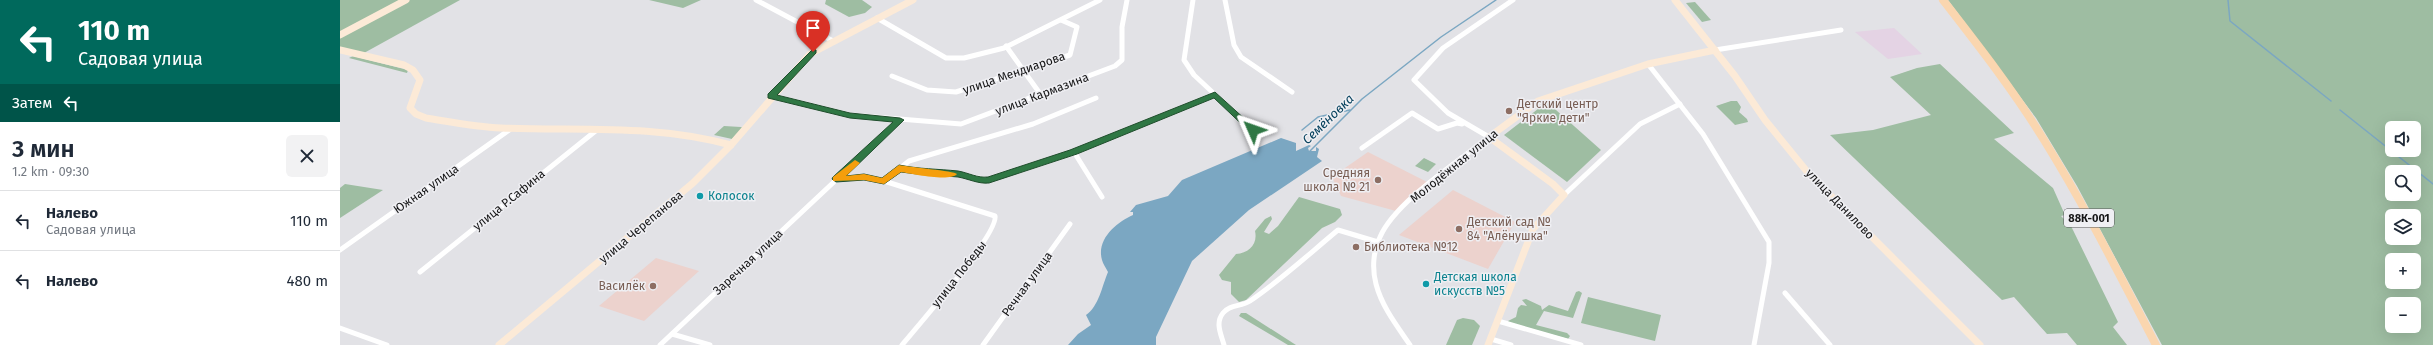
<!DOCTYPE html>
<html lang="ru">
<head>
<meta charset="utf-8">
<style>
	:root { --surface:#fff; --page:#f2f2f3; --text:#1f2937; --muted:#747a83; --line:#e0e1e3 }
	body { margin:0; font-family:"Fira Sans",sans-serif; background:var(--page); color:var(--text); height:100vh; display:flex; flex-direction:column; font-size:15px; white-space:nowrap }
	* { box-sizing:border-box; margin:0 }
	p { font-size:13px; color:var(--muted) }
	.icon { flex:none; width:22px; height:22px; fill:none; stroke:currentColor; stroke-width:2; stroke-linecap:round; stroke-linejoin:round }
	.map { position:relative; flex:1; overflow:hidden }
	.drawer { display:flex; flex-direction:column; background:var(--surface); width:340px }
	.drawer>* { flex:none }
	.guide { background:#00695c; color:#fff; overflow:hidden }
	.controls { position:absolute; left:2045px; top:121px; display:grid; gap:8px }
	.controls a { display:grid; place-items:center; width:36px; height:36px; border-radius:6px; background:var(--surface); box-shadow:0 4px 16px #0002; font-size:20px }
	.pin { position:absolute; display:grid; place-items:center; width:34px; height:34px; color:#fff; margin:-41px -17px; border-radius:50% 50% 50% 0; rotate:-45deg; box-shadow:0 0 4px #0007 }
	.pin .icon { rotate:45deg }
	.me { position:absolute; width:44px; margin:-22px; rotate:313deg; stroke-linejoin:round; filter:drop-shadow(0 0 3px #0008) }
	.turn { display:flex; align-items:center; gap:14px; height:84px; padding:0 12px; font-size:18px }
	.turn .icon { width:52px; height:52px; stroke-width:2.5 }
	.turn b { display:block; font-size:28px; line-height:34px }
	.then { display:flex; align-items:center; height:38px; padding:0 12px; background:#0003; gap:8px; font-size:15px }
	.round { display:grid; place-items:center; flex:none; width:42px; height:42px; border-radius:6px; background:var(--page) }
	.headline { display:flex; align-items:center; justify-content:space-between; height:68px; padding:0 12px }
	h1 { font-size:24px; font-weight:600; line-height:30px }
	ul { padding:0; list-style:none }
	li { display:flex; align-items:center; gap:12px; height:60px; padding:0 12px; border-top:1px solid var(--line) }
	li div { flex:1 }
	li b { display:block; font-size:15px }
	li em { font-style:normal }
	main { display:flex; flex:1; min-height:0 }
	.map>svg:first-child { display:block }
</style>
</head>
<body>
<main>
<section class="drawer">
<div class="guide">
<div class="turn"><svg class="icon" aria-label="left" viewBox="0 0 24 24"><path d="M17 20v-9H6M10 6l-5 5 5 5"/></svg><div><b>110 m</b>Садовая улица</div></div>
<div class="then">Затем<svg class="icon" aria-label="left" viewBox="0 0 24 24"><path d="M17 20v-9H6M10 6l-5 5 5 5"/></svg></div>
</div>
<div class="headline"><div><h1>3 мин</h1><p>1.2 km · 09:30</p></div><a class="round"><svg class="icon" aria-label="close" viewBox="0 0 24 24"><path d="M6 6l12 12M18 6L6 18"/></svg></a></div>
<ul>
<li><svg class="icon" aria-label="left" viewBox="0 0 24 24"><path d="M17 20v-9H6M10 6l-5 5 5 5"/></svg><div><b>Налево</b><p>Садовая улица</p></div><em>110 m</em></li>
<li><svg class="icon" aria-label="left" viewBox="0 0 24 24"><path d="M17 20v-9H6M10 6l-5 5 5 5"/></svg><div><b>Налево</b></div><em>480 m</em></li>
</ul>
</section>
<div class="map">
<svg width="2093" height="345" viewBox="0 0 2093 345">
	<rect width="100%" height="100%" fill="#e2e2e6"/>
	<path fill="#e4d3e4" d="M 1554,28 L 1582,54 L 1548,59 L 1515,32 Z"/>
	<g fill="#ecd2cd">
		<path d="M 1028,152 L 1089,183 L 1056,211 L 1001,196 L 992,177 Z"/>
		<path d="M 1113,190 L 1175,222 L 1148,269 L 1059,235 Z"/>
		<path d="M 316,258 L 359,271 L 304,321 L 259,306 Z"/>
	</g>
	<g fill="#9ebda2" fill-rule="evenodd">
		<path d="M 0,0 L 63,0 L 0,33 Z"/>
		<path d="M 68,0 L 120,0 L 24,53 L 0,48 L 0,36 Z"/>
		<path d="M 309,0 L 361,0 L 343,8 Z"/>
		<path d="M 486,0 L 522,0 L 532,7 L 525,13 L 509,17 L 485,4 Z"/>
		<path d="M 1608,0 L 2093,0 L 2093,345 L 1822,345 L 1737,186 L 1696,118 ZM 2052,128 L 2074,128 L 2074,150 L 2052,150 ZM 2052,172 L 2074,172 L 2074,194 L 2052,194 ZM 2052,216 L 2074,216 L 2074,238 L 2052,238 ZM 2052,260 L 2074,260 L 2074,282 L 2052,282 ZM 2052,304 L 2074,304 L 2074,326 L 2052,326 Z"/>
		<path d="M 1355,2 L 1371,20 L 1362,22 L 1346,3 Z"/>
		<path d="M 13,56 L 68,70 L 67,73 L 9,58 Z"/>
		<path d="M 1600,64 L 1674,133 L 1654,139 L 1713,188 L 1725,215 L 1721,216 L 1731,226 L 1778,322 L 1773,327 L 1787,345 L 1737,345 L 1727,333 L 1707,334 L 1674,297 L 1662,300 L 1490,135 L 1533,130 L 1591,115 L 1550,77 L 1577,68 Z"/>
		<path d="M 1391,101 L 1397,101 L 1401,107 L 1399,112 L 1407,119 L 1408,122 L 1395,125 L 1376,106 Z"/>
		<path d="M 1207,102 L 1261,150 L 1227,182 L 1164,135 Z"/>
		<path d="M 384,126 L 401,127 L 403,128 L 392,139 L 374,135 Z"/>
		<path d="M 1084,158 L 1096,164 L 1088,172 L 1075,166 Z"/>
		<path d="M 5,184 L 43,190 L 0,218 L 0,188 Z"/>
		<path d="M 959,197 L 1000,209 L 1002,215 L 995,222 L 982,228 L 906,300 L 899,302 L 891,294 L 891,282 L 882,280 L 879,275 L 896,254 C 909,253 918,244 915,231 L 925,219 L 931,216 L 932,219 L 924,232 L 929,234 L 938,226 Z"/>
		<path d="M 1239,291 L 1242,293 L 1233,318 L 1204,311 L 1196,325 L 1227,333 L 1230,336 L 1228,339 L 1169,323 L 1168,321 L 1176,317 L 1178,308 L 1181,305 L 1187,306 L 1182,300 L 1186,299 L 1201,306 L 1202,310 L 1209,305 L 1228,311 L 1236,292 Z"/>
		<path d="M 1248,297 L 1321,315 L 1315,341 L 1241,323 Z"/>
		<path d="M 901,313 L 906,313 L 956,345 L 948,345 L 899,316 Z"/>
		<path d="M 1123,318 L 1134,320 L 1140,326 L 1132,345 L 1106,345 L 1117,320 Z"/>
	</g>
	<path fill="#7ba7c2" d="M 941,138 L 956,143 L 956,151 L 969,145 L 971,146 L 968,148 L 969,151 L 976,151 L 976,147 L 979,149 L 977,157 L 982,161 L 909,210 L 852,261 L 816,337 L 816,345 L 728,345 L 738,334 L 751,325 L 746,315 C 759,306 762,286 768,272 C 766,268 763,264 762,260 C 756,239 777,222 793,215 L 793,212 L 790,212 L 796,205 L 828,196 L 842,180 Z"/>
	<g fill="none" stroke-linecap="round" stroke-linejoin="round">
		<g stroke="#7ba7c2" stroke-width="1.5">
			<path d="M 1888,0 L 1890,21 L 1991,101"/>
			<path d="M 2000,110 L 2093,184"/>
			<path d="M 962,130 L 978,117 L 1010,110"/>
			<path d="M 969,152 L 1022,99 L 1101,37 L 1156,0"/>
		</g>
		<g stroke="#fff" stroke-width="5">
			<path d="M 416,0 L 493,41"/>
			<path d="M 853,0 L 844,60 L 854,75 L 913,130"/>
			<path d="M 885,0 L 894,45 L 901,57 L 952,92"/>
			<path d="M 537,18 L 606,58 L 624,58 L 664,48 L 760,0"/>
			<path d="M 666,46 L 701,95"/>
			<path d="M 1375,50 L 1501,30"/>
			<path d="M 1308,64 L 1363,134 L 1429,242 L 1429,263 L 1414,345"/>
			<path d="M 552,76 L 587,90 L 616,92 L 730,55 L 737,27 L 721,20"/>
			<path d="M 432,96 L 510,115 L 621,124 L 775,66 L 782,60 L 782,27 L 787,0"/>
			<path d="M 1022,148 L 1072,113 L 1098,129 L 1117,123 L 1122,124"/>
			<path d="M 734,152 L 762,197"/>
			<path d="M 559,168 L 611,173 L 649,180 L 734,152 L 875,95"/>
			<path d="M 497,179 L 524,177 L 544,181 L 655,216 C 659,233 577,327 562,345"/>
			<path d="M 544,181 L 569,161 L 693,124 L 756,98"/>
			<path d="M 1224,195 L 1300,124 L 1340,104"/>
			<path d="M 0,250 L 172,128"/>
			<path d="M 80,272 L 258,129"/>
			<path d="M 1445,293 L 1490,345"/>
			<path d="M 1158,321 L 1241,345"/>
			<path d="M 0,328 L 47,345"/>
			<path d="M 332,334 L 370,345"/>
			<path d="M 1151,339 L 1171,345"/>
			<path d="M 320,345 L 560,120"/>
			<path d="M 643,345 L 730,224"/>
			<path d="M 884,345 C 881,334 875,323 883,313 C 890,304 901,307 910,301 C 941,280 969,254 998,230 L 1038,242"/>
			<path d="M 1070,345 C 1057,326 1042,307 1036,284 C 1032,269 1033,251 1040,237 C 1056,201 1118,162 1149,137 L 1108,113 L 1074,80 L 1103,48 L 1173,0"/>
		</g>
		<g stroke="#fcead7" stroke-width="7">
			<path d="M 1335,0 L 1395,76 L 1425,120 L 1469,174 L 1640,345"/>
			<path d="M 0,35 L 66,0"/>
			<path d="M 0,50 L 64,65 L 73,70 L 80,80 L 70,108 L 76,114 L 86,118 C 111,122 136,127 161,128 C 241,131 313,124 391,145"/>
			<path d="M 159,345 L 353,183 L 391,145 L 470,54 L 573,0"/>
			<path d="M 1148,345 L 1193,229 L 1224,195 L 1213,184 L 1149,137 L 1198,101 L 1308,64 L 1375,50"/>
		</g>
		<path stroke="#fad6af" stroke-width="8" d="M 1603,0 C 1638,45 1674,91 1704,140 C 1745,206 1780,276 1816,345"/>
	</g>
	<path fill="#2f7744" stroke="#1f4d2c" d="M 473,49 L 476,50 L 476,53 L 437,95 L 510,113 L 560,118 L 564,120 L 506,176 L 524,174 L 542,178 L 559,165 C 579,169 598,169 618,171 C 629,173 637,178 648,177 L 730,150 L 875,92 L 917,130 L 910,132 L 874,98 L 737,154 L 649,183 C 638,184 629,179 618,177 C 599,175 580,175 561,172 L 544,184 L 524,180 L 496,182 L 492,179 L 493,177 L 553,122 L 510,118 L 428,98 L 428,94 Z"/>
	<path fill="#f59e0b" d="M 515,160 L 520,163 L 506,176 L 524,174 L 542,178 L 559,165 C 567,167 615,171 617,174 C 610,182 572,174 561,172 L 544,184 L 524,180 L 493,181 L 493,177 Z"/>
	<g fill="#8d6e63" stroke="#efeff3" stroke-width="1.5">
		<circle cx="1169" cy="111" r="4"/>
		<circle cx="1038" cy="180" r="4"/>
		<circle cx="1119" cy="229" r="4"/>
		<circle cx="1016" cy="247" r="4"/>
		<circle cx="313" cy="286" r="4"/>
	</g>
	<g fill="#0f9aa8" stroke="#efeff3" stroke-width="1.5">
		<circle cx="360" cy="196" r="4"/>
		<circle cx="1086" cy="284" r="4"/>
	</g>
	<g text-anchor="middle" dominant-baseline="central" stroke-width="3" stroke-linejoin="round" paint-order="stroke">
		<rect fill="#efeff3" stroke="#565658" stroke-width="1" x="1724" y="209" width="50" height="18" rx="3"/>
		<g font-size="11" font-weight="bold" fill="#151516">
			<text x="1749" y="218">88К-001</text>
		</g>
		<g font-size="12" fill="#151516" stroke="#efeff3">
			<text transform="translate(674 73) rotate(-19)">улица Мендиарова</text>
			<text transform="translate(702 94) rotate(-21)">улица Кармазина</text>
			<text transform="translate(1114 166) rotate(-39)">Молодёжная улица</text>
			<text transform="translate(86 189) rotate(-35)">Южная улица</text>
			<text transform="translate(169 200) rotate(-39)">улица Р.Сафина</text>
			<text transform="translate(1500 204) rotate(46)">улица Данилово</text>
			<text transform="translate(301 227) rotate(-40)">улица Черепанова</text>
			<text transform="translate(408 262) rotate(-43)">Заречная улица</text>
			<text transform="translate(619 274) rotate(-52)">улица Победы</text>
			<text transform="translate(687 284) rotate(-54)">Речная улица</text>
		</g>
		<g font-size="12" fill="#785e54" stroke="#efeff3" text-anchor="start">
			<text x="1177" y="104">Детский центр<tspan x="1177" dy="14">"Яркие дети"</tspan></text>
			<text x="1030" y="173" text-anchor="end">Средняя<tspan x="1030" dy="14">школа № 21</tspan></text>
			<text x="1127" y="222">Детский сад №<tspan x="1127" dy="14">84 "Алёнушка"</tspan></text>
			<text x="1024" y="247">Библиотека №12</text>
			<text x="305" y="286" text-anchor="end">Василёк</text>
		</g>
		<g font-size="12" fill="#0d838f" stroke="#efeff3" text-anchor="start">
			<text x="368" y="196">Колосок</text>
			<text x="1094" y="277">Детская школа<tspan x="1094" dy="14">искусств №5</tspan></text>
		</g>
		<g font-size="13" font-style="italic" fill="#06415d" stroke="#efeff3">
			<text transform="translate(988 119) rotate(-44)">Семёновка</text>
		</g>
	</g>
</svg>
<div class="controls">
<a><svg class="icon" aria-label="sound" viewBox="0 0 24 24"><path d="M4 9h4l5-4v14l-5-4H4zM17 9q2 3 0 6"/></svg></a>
<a><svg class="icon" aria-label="search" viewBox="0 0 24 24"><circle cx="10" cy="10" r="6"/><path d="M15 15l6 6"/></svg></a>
<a><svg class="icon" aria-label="layers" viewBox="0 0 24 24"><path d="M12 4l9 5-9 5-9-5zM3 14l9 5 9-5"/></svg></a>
<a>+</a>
<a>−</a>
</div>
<div class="pin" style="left:473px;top:52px;background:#d93025"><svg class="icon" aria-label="arrive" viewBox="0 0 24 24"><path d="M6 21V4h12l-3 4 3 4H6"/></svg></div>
<svg class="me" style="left:913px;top:130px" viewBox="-20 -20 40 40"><path d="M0-17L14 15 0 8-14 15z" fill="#2f7744" stroke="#fff" stroke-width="4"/></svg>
</div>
</main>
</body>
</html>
